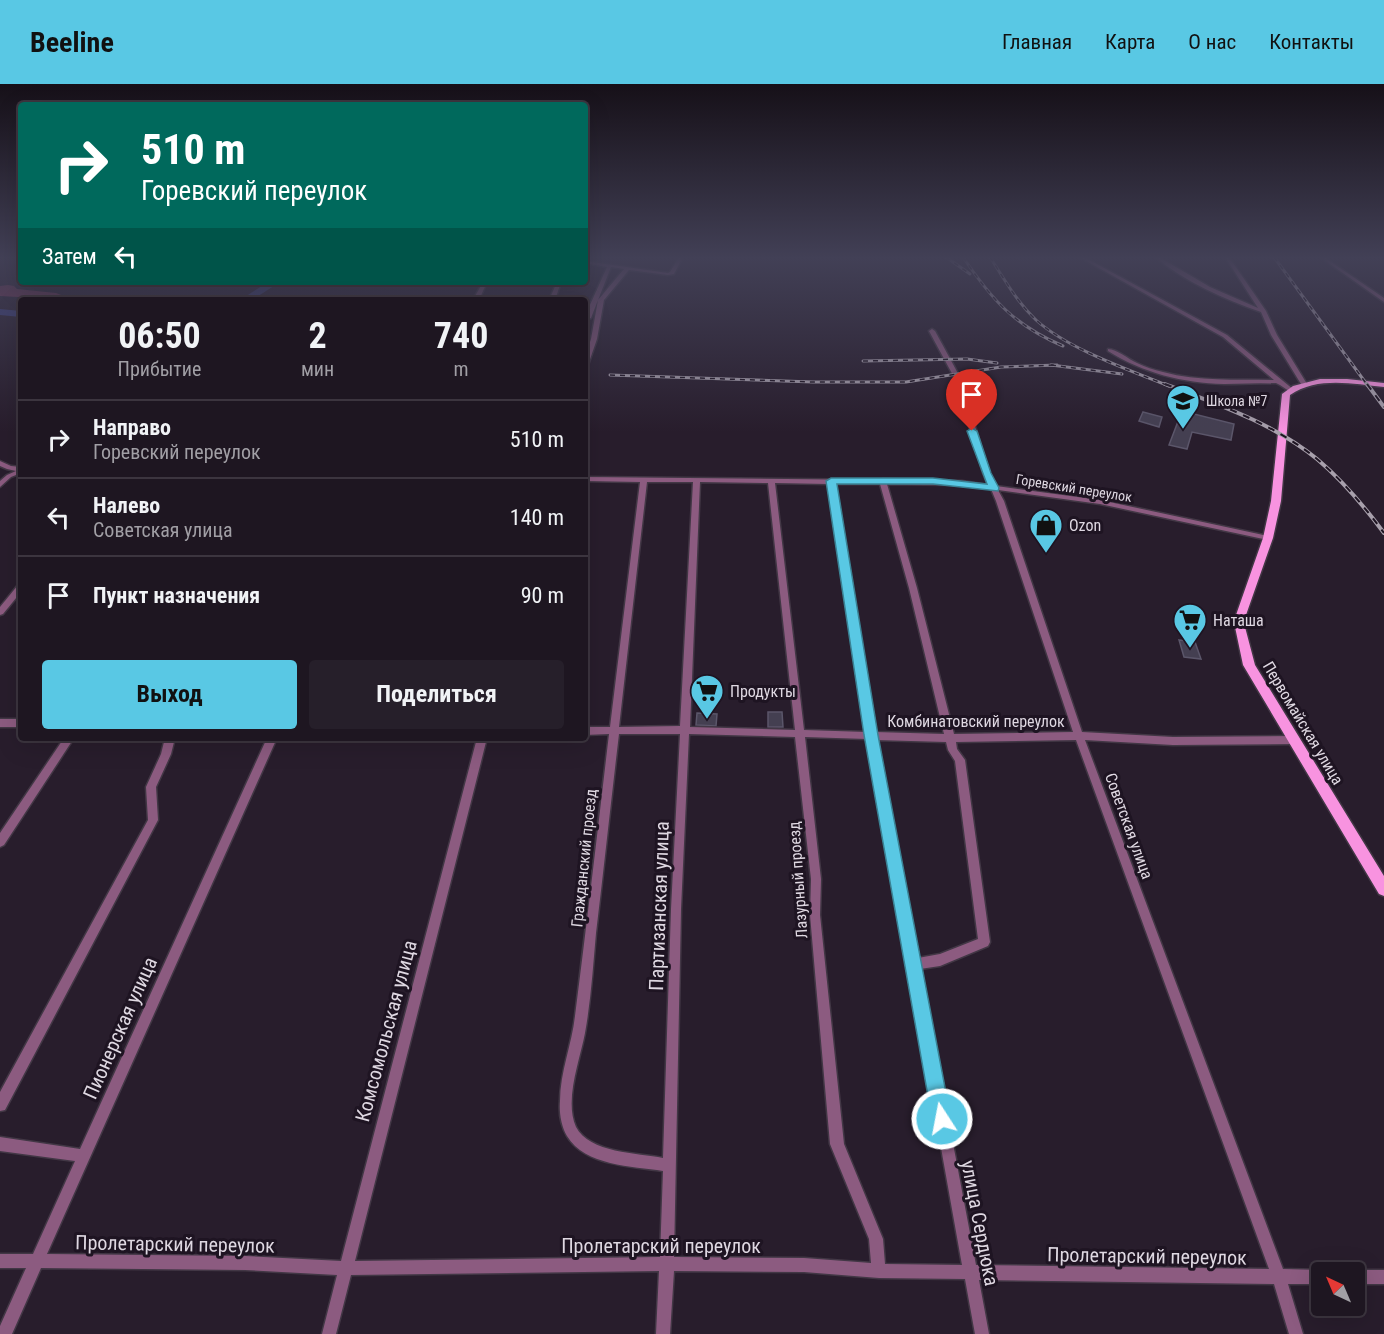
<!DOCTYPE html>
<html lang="ru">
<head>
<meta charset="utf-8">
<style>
	:root { --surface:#1e1621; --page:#261f2a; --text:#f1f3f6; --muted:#a19fa5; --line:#3c353f; --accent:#59c8e4 }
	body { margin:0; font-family:"Roboto Condensed",sans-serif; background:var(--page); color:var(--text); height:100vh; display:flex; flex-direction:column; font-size:22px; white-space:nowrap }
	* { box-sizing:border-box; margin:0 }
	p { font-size:20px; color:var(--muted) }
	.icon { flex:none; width:33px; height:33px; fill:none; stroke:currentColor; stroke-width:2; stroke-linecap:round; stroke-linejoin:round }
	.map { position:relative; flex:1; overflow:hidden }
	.drawer { position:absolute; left:18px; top:213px; width:570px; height:444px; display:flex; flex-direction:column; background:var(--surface); border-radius:6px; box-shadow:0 6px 24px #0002,0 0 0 2px var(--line) }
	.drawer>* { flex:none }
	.top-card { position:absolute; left:18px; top:18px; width:570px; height:183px; border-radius:6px; box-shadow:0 6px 24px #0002,0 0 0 2px var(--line); background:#00695c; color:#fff; overflow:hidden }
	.needle { width:39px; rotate:316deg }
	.tools { position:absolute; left:1311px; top:1178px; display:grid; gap:12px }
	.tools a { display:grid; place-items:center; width:54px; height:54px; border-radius:6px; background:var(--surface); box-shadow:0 6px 24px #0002,0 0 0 2px var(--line); font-size:30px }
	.pin { position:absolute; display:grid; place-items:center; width:51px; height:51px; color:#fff; margin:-62px -26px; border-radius:50% 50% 50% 0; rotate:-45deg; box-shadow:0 0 6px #0007 }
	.pin .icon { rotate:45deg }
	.me { position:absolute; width:66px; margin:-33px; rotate:349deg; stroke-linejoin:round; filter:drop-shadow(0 0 4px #0008) }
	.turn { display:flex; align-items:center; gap:21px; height:126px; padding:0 24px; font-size:27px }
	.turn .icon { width:78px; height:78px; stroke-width:2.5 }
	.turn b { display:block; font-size:42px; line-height:51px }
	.then { display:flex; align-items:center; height:57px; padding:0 24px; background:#0003; gap:12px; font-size:22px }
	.eta { display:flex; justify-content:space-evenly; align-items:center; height:102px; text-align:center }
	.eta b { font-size:36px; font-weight:700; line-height:42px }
	.action { display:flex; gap:12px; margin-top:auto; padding:12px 24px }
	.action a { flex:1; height:69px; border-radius:6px; background:var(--accent); color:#111; font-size:24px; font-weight:700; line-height:69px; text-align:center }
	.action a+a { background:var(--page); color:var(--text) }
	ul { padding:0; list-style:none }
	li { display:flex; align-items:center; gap:18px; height:78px; padding:0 24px; border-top:2px solid var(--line) }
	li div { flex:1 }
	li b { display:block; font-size:22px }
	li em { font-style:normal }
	header { display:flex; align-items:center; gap:36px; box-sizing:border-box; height:84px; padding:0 30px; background:var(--accent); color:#111 }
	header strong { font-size:28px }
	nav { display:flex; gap:33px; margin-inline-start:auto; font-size:21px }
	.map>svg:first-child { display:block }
</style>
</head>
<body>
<header>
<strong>Beeline</strong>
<nav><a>Главная</a><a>Карта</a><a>О нас</a><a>Контакты</a></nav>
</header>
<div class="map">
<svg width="1384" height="1250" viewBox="0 0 1384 1250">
	<rect width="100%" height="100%" fill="#281d2c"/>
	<path fill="#8a375b" d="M 8,201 L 14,202 L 17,205 L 56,209 L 74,216 L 0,212 L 0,202 Z"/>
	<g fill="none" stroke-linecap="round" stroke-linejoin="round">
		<g fill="#3c428c" fill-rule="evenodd">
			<path d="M 268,198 L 280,198 L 252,216 L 240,216 Z"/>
			<path d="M 0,225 L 21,227 L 21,233 L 0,231 Z"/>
		</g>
	</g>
	<g fill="#443f51" stroke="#5b566a" stroke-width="1.5">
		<path d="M 1182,327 L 1234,340 L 1231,356 L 1192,348 L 1187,365 L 1169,361 Z"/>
		<path d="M 1143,328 L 1162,333 L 1159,343 L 1139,337 Z"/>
		<path d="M 1179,556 L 1195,558 L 1201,575 L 1184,573 Z"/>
		<path d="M 768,628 L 782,628 L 783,643 L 768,643 Z"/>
		<path d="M 697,629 L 717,630 L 716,642 L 696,641 Z"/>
	</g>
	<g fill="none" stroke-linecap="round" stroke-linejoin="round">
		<g stroke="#423745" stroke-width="3">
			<g id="minor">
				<path d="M 679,173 L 683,173 L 674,190 L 668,191 L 629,186 L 604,216 L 597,255 L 588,281 L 585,283 L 585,273 L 591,255 L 598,216 L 624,185 L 611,183 L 591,234 L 585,236 L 585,232 L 607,183 L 585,179 L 585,177 L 668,189 L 670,188 Z"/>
				<path d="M 1079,173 L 1084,173 L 1227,251 L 1294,306 L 1289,307 L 1280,301 L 1276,299 C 1259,299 1241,300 1224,300 C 1183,299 1143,289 1108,267 L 1108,265 C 1117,265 1128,275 1137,279 C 1145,283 1154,286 1163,288 C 1200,298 1236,295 1274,296 L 1223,253 Z"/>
				<path d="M 1155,173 L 1159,173 L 1210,203 L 1258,224 L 1225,173 L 1229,173 L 1266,227 L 1277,251 L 1307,300 L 1306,301 L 1301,300 L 1271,251 L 1261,228 C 1224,215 1185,198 1155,173 Z"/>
				<path d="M 1320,173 L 1324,173 L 1384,214 L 1384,218 Z"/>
				<path d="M 483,198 L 487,198 L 479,216 L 473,216 Z"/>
				<path d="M 557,198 L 561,198 L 555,216 L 549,216 Z"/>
				<path d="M 932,245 L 935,247 L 961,295 L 989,389 L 996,402 L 1100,416 L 1268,452 L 1272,454 L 1268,456 L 1100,420 L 998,406 L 1004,417 L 1082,648 L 1173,653 L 1294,652 L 1297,653 L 1299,656 L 1297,659 L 1294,660 L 1173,661 L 1085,656 L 1283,1185 L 1322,1186 L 1327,1188 L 1322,1188 L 1322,1200 L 1288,1200 L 1303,1250 L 1289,1250 L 1274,1200 L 979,1196 L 989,1250 L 975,1250 L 965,1195 L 879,1194 L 804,1188 L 674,1187 L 670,1250 L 656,1250 L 659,1187 L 351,1191 L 336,1250 L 322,1250 L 337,1191 L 245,1186 L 41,1184 L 12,1250 L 0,1250 L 0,1242 L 26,1184 L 0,1184 L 0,1170 L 33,1170 L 75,1077 L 0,1067 L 0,1053 L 80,1065 L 267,654 L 277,654 L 47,1170 L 245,1172 L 341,1177 L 477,654 L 487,654 L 355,1177 L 660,1173 L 663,1087 C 632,1082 585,1082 567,1052 C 561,1042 559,1028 560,1017 C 560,988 572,960 575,932 C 587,838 598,744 609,650 L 585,651 L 585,643 L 610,643 L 640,398 L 585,397 L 585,393 L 880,396 L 883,395 L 962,397 L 988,401 L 983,389 L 955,295 L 929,247 ZM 647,398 L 693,398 L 680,642 L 619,643 ZM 700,398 L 768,399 L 795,646 L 690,643 ZM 775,399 L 828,400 L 866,648 L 804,646 ZM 835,400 L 880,400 L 909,504 L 944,650 L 875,648 ZM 887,400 L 962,401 L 991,405 L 996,417 L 1073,648 L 954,650 L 917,504 ZM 619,650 L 680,650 L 671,825 L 663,1074 C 638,1069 589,1069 576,1043 C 564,1016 580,976 585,949 C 591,916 593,882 596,849 C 604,783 611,717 619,650 ZM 689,650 L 795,653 L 811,795 L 810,831 L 830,1060 L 869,1155 L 871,1179 L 804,1174 L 674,1173 L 681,825 ZM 805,653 L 867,655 L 907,878 L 906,881 L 909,885 L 962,1181 L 885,1180 L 883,1155 L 844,1060 L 820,831 L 821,795 ZM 876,656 L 946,658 L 948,666 L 955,677 L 978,855 L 940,870 L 918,874 ZM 1076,656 L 1269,1185 L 976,1181 L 920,885 L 940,882 L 988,862 L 990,858 L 965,676 L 957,665 L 956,658 Z"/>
				<path d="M 0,377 L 11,382 L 21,383 L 21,389 L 11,393 L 0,403 L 0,397 L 7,391 L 16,387 L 7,385 L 0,382 Z"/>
				<path d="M 21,500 L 21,508 L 3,530 L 0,531 L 0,523 L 18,501 Z"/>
				<rect x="0" y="635" width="21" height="8"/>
				<path d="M 64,654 L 74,654 L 4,761 L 0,763 L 0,749 Z"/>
				<path d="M 165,654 L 175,654 L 171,670 L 156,703 L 158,736 L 5,1026 L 0,1027 L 0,1008 L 148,736 L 146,703 L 161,670 Z"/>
				<path d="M 1354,1186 L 1384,1186 L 1384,1200 L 1354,1200 L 1354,1188 L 1349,1188 Z"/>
			</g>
		</g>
		<g stroke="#423745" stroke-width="3">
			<path id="major" d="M 1320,295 L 1347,295 L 1384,299 L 1384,303 C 1353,300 1318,292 1290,311 L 1281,417 L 1273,454 L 1246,531 L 1245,543 L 1255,581 L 1384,792 L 1384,812 L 1379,810 L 1243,581 L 1235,543 L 1236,531 L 1263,454 L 1271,417 L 1282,310 L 1293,302 Z"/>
		</g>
		<use href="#minor" fill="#8c5b80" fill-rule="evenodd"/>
		<use href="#major" fill="#f893e0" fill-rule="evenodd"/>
		<g stroke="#a8a0ac" stroke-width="3">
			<g id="rail-far1">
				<path d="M 946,173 L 970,190"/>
				<path d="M 963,173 C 992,216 1014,241 1063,262"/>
				<path d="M 990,173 C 1004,195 1017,218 1036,236 C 1068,265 1129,286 1169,302"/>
				<path d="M 1274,173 L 1368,302"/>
				<path d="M 863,277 L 967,275 L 997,279"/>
				<path d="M 1051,281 L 1122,290"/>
				<path d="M 610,291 L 813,298 L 906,298 L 1001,283 L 1057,281"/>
			</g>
		</g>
		<g stroke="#a8a0ac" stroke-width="4">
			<g id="rail">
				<path d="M 1165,300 C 1217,320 1273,339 1317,375 C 1342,396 1364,422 1384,449"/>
				<path d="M 1367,300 L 1384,323"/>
			</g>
		</g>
		<use href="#rail-far1" stroke="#1e1422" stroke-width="1.5" stroke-dasharray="5" stroke-linecap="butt"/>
		<use href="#rail" stroke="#1e1422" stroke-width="2" stroke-dasharray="7" stroke-linecap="butt"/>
	</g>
	<linearGradient id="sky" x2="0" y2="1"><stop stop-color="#161018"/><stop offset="0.5" stop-color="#424056"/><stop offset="1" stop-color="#424056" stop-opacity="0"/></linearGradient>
	<rect width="1384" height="348" fill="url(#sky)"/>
	<path fill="#59c8e4" stroke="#3a8294" stroke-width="1.5" d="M 972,344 L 977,347 L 991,389 L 999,404 L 998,407 L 933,400 L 837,400 L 878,651 L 951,1035 L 948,1041 L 942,1044 L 935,1041 L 932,1035 L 864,651 L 826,397 L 831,394 L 933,394 L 987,400 L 967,347 Z"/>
	<defs>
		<g id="school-pin" transform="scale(1.725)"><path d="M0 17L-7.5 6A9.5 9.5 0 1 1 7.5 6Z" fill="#59c8e4" stroke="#1e1422"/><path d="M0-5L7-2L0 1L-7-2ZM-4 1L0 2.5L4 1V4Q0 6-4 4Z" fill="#111"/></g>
		<g id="shop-pin" transform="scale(1.725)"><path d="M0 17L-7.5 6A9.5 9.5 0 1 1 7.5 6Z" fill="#59c8e4" stroke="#1e1422"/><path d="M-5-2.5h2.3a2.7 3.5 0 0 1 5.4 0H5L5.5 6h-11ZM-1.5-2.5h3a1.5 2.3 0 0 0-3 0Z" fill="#111"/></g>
		<g id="supermarket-pin" transform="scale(1.725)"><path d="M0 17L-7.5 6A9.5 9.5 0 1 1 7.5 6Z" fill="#59c8e4" stroke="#1e1422"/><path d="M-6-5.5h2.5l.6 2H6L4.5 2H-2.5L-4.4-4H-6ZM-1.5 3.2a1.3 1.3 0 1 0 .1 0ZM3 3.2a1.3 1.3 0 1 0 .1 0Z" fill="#111"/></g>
	</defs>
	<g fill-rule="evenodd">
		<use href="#school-pin" x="1183" y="317"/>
		<use href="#shop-pin" x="1046" y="441"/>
		<use href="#supermarket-pin" x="1190" y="536"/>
		<use href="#supermarket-pin" x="707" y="607"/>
	</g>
	<g text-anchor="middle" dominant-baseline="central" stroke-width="6" stroke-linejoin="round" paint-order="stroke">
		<g font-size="14" fill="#dfd8e2" stroke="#1e1422" text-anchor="start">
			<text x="1206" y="317">Школа №7</text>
		</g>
		<g font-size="14" fill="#dfd8e2" stroke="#1e1422">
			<text transform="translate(1074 404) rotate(9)">Горевский переулок</text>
		</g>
		<g font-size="16" fill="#dfd8e2" stroke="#1e1422" text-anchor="start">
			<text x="1069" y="441">Ozon</text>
			<text x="1213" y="536">Наташа</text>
			<text x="730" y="607">Продукты</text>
		</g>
		<g font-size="16" fill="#dfd8e2" stroke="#1e1422">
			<text x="976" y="637">Комбинатовский переулок</text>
			<text transform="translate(1303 639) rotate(59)">Первомайская улица</text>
			<text transform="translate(1129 742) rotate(70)">Советская улица</text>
			<text transform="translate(584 774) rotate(-84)">Гражданский проезд</text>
			<text transform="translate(798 796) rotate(-94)">Лазурный проезд</text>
		</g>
		<g font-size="20" fill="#dfd8e2" stroke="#1e1422">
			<text transform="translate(659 822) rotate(-88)">Партизанская улица</text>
			<text transform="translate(120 944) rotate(-66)">Пионерская улица</text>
			<text transform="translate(386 947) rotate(-75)">Комсомольская улица</text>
			<text transform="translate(980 1139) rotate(79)">улица Сердюка</text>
			<text transform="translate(175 1160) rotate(1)">Пролетарский переулок</text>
			<text x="661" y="1162">Пролетарский переулок</text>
			<text transform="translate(1147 1172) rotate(1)">Пролетарский переулок</text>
		</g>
	</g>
</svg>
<div class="tools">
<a><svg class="needle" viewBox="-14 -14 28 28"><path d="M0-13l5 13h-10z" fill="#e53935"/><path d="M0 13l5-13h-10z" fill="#a19fa5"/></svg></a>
</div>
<div class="pin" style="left:972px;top:347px;background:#d93025"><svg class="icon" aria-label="arrive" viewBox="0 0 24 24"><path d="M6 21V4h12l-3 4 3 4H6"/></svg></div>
<svg class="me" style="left:942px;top:1035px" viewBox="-20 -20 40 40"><circle r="17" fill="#59c8e4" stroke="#fff" stroke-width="3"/><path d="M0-11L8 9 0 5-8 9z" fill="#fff"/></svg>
<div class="top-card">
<div class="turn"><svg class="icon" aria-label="right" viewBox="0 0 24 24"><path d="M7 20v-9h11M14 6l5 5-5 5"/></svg><div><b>510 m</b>Горевский переулок</div></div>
<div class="then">Затем<svg class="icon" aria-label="left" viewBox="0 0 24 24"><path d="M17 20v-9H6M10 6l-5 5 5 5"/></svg></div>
</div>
<section class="drawer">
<div class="eta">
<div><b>06:50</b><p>Прибытие</p></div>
<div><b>2</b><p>мин</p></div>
<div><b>740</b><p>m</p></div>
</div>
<ul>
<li><svg class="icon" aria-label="right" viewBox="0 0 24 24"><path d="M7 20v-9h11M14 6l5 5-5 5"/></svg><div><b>Направо</b><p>Горевский переулок</p></div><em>510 m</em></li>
<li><svg class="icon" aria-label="left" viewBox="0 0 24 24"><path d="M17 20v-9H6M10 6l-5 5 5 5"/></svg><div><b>Налево</b><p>Советская улица</p></div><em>140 m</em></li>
<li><svg class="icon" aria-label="arrive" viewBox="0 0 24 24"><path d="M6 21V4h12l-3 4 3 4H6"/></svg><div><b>Пункт назначения</b></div><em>90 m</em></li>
</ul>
<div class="action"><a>Выход</a><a>Поделиться</a></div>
</section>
</div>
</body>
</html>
